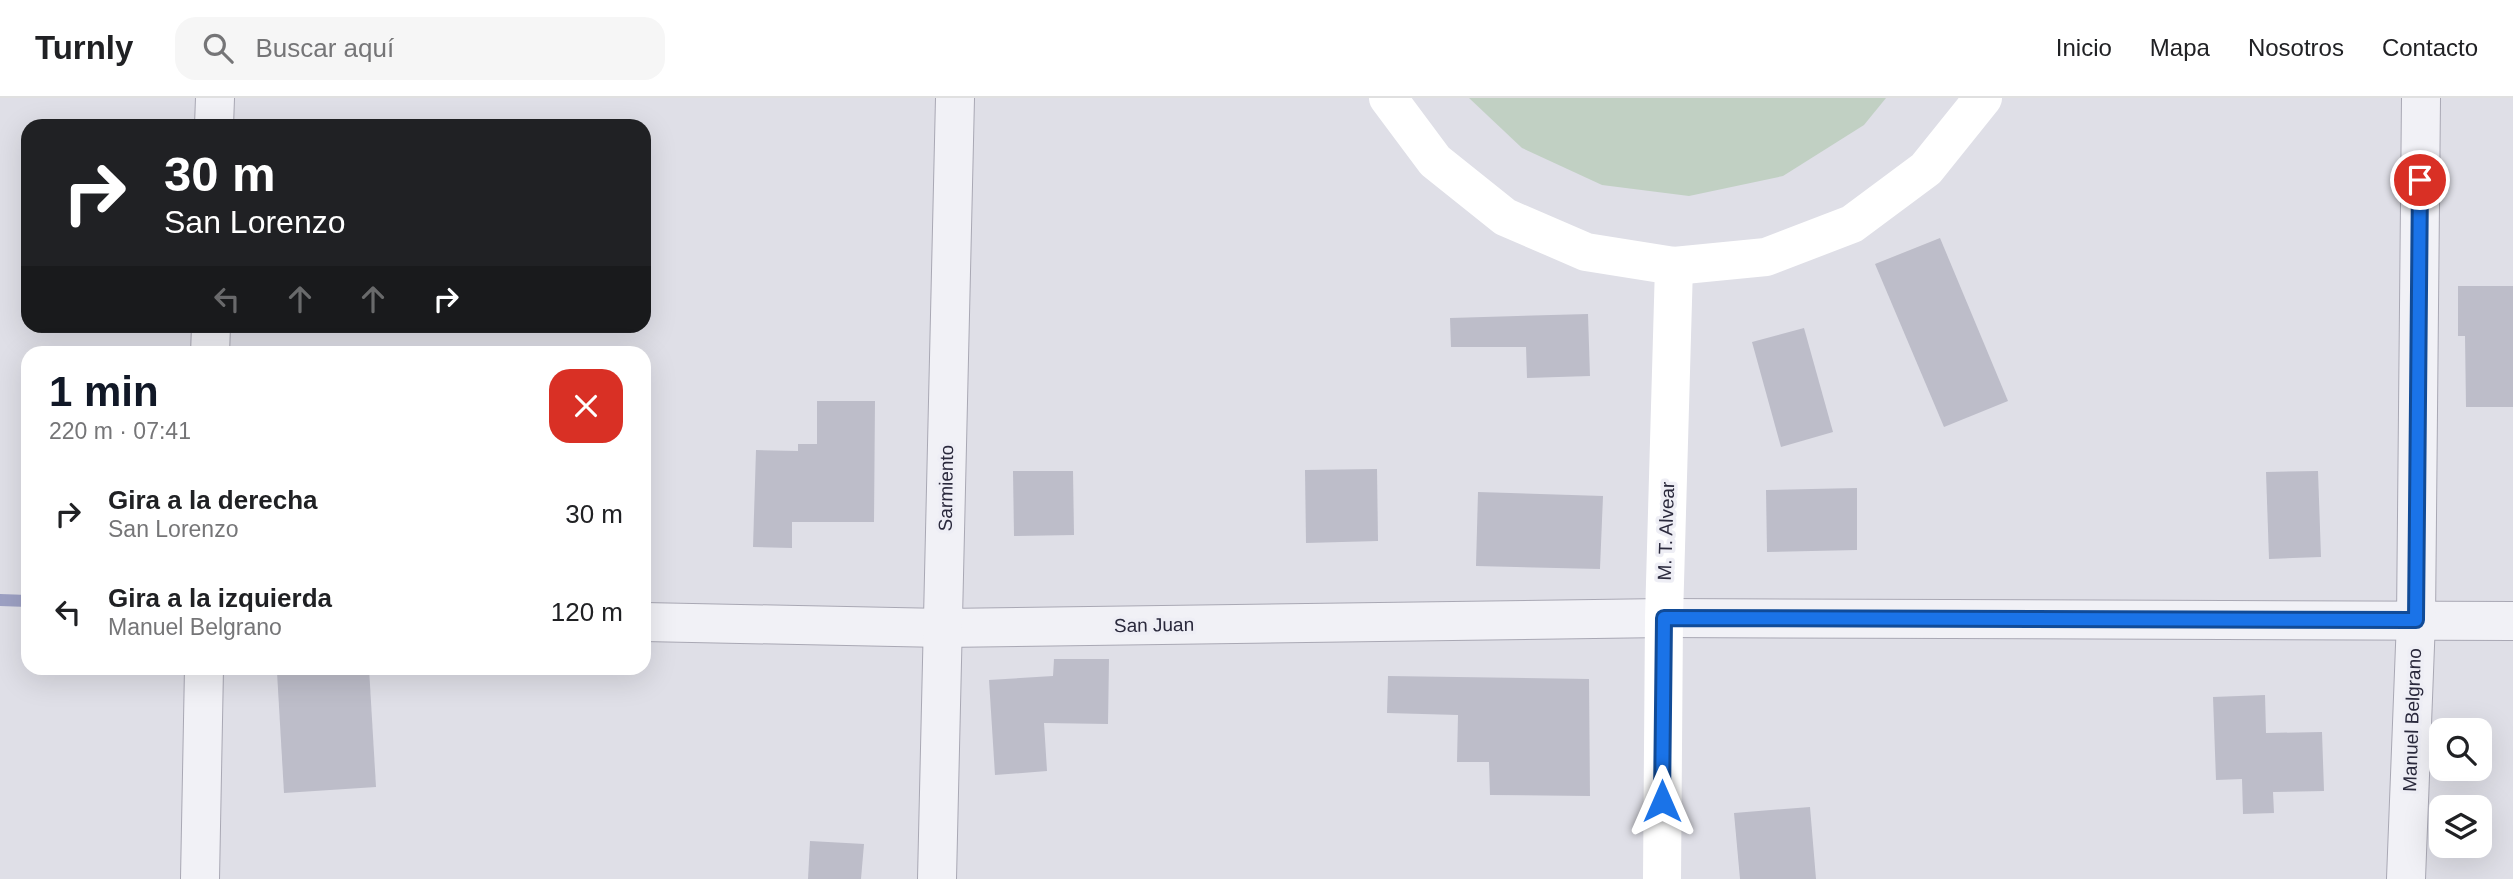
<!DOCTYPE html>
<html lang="es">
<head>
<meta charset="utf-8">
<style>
	:root { --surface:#fff; --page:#f6f6f6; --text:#202124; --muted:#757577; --line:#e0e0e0; --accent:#111827 }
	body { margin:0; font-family:Helvetica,sans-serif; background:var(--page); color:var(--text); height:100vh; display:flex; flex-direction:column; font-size:26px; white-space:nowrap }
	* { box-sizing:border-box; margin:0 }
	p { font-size:23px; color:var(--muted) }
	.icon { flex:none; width:38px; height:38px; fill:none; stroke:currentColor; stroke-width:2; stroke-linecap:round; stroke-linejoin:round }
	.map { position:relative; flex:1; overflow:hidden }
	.panel { position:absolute; left:21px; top:248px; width:630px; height:329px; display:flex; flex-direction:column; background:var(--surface); border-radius:21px; box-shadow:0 7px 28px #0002 }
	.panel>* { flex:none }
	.guide { position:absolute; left:21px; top:21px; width:630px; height:214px; border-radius:21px; box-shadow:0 7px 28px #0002; background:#202124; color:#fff; overflow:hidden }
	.fabs { position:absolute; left:2429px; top:620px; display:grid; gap:14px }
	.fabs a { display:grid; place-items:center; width:63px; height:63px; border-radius:14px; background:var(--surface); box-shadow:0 7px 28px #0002; font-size:35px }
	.pin { position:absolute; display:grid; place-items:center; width:60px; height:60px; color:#fff; margin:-30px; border:4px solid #fff; border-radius:50%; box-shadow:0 2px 7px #0007 }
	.me { position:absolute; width:77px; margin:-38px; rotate:0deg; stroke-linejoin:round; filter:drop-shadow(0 0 5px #0008) }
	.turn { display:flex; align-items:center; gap:24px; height:147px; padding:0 28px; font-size:32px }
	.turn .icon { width:91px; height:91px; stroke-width:2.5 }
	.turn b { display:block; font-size:49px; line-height:60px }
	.lanes { display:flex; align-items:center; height:66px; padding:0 28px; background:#0003; justify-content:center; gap:35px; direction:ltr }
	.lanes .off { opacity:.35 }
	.round { display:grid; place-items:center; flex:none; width:74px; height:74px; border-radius:21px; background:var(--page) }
	.overview { display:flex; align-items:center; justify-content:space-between; height:119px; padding:0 28px }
	h1 { font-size:42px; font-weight:600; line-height:52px; color:var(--accent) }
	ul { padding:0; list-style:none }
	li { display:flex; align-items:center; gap:21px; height:98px; padding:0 28px }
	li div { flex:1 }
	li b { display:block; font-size:26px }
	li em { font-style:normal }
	header { display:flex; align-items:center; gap:42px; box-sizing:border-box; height:98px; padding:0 35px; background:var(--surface); border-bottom:2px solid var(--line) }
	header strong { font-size:33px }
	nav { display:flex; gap:38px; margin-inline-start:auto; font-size:24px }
	.search { width:490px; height:63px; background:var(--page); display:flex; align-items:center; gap:18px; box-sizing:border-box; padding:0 24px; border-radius:21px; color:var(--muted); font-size:26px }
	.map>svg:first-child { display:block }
</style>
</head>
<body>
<header>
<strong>Turnly</strong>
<div class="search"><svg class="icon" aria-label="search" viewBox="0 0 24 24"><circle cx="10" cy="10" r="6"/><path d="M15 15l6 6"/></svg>Buscar aquí</div>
<nav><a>Inicio</a><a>Mapa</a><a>Nosotros</a><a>Contacto</a></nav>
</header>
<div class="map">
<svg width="2513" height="781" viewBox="0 0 2513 781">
	<rect width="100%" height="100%" fill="#dfdfe7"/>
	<path fill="#c1d0c3" d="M 1469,0 L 1886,0 L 1864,27 L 1783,78 L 1689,98 L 1602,87 L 1522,50 Z"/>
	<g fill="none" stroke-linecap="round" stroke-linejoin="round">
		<path stroke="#9da1c4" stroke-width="12" d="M 0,502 L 28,503"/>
	</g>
	<g fill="#bdbdc9">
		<path d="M 1940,140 L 2008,303 L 1944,329 L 1875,166 Z"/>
		<path d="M 2458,188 L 2513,188 L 2513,309 L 2466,309 L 2465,238 L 2458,238 Z"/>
		<path d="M 1588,216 L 1590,278 L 1527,280 L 1526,249 L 1451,249 L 1450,220 Z"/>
		<path d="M 1804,230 L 1833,334 L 1781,349 L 1752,244 Z"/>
		<path d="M 817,303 L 875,303 L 874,424 L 792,424 L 792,450 L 753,449 L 756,352 L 798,353 L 798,346 L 817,346 Z"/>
		<path d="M 1377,371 L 1378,443 L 1306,445 L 1305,372 Z"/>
		<path d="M 1013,373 L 1073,373 L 1074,437 L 1014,438 Z"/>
		<path d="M 2318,373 L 2321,459 L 2269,461 L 2266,374 Z"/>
		<path d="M 1857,390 L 1857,452 L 1767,454 L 1766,392 Z"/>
		<path d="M 1478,394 L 1603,398 L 1600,471 L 1476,468 Z"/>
		<path d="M 1054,561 L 1109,561 L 1108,626 L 1044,625 L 1047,673 L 995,677 L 989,582 L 1053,578 Z"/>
		<path d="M 336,570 L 369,570 L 376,689 L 284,695 L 277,574 Z"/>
		<path d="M 1388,578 L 1589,581 L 1590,698 L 1490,697 L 1489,664 L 1457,664 L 1458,617 L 1387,615 Z"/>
		<path d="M 2265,597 L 2266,635 L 2322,634 L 2324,693 L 2273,694 L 2274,715 L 2243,716 L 2242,681 L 2216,682 L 2213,599 Z"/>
		<path d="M 1810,709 L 1816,781 L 1740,781 L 1734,715 Z"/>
		<path d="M 810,743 L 864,746 L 861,781 L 808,781 Z"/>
	</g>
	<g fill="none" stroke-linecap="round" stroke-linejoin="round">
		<g stroke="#a9a8b4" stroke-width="40">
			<g id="street">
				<path d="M 214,28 L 215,0"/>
				<path d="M 210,256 L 211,228"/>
				<path d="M 644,524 L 943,530 L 1664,520 L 2513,523"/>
				<path d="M 200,781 L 204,570"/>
				<path d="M 937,781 L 955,0"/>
				<path d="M 2406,781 L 2416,522 L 2421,0"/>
			</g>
		</g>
		<use href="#street" stroke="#f1f1f6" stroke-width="38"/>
		<g stroke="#fff" stroke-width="38">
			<path d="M 1388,0 L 1435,63 L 1505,119 L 1586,154 L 1674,168 L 1766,159 L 1852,126 L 1926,71 L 1983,0"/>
			<path d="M 1662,781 L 1664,520 L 1674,168"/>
		</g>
	</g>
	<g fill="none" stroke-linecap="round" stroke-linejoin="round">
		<g stroke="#114b97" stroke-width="18">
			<path id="route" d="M 1662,703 L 1664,520 L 2416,522 L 2420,82"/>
		</g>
		<use href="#route" stroke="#1a73e8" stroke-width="12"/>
	</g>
	<g text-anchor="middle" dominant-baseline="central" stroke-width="7" stroke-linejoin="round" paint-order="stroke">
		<g font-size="19" fill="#2a293c" stroke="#eeeef5">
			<text transform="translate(946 390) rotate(-89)">Sarmiento</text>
			<text transform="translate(1666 433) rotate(-88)">M. T. Alvear</text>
			<text transform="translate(1154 527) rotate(-1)">San Juan</text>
			<text transform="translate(2412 622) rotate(-88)">Manuel Belgrano</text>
		</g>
	</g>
</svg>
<div class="fabs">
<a><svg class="icon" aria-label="search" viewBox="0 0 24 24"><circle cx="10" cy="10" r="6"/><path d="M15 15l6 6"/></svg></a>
<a><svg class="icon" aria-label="layers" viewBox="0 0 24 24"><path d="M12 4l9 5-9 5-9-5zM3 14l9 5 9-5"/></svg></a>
</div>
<div class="pin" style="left:2420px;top:82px;background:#d93025"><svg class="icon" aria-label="arrive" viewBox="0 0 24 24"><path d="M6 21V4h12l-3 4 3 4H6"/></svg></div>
<svg class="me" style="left:1662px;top:703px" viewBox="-20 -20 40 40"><path d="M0-17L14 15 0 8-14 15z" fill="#1a73e8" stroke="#fff" stroke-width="4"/></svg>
<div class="guide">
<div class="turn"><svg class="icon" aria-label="right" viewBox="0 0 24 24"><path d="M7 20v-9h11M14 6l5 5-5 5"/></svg><div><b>30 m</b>San Lorenzo</div></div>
<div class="lanes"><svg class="icon off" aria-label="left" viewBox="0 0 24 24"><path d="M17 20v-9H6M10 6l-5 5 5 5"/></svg><svg class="icon off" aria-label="ahead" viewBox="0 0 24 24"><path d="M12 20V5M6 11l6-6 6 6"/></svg><svg class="icon off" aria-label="ahead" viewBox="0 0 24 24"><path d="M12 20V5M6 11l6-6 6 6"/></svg><svg class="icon" aria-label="right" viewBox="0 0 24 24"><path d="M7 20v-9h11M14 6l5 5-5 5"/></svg></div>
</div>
<section class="panel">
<div class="overview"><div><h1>1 min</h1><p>220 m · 07:41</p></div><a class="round" style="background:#d93025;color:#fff"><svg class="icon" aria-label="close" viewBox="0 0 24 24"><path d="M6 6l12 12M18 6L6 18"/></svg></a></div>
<ul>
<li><svg class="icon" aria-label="right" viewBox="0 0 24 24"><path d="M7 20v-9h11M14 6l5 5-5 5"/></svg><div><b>Gira a la derecha</b><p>San Lorenzo</p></div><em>30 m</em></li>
<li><svg class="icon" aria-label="left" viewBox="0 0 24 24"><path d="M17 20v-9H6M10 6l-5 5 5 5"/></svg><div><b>Gira a la izquierda</b><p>Manuel Belgrano</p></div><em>120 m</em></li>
</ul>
</section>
</div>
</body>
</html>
